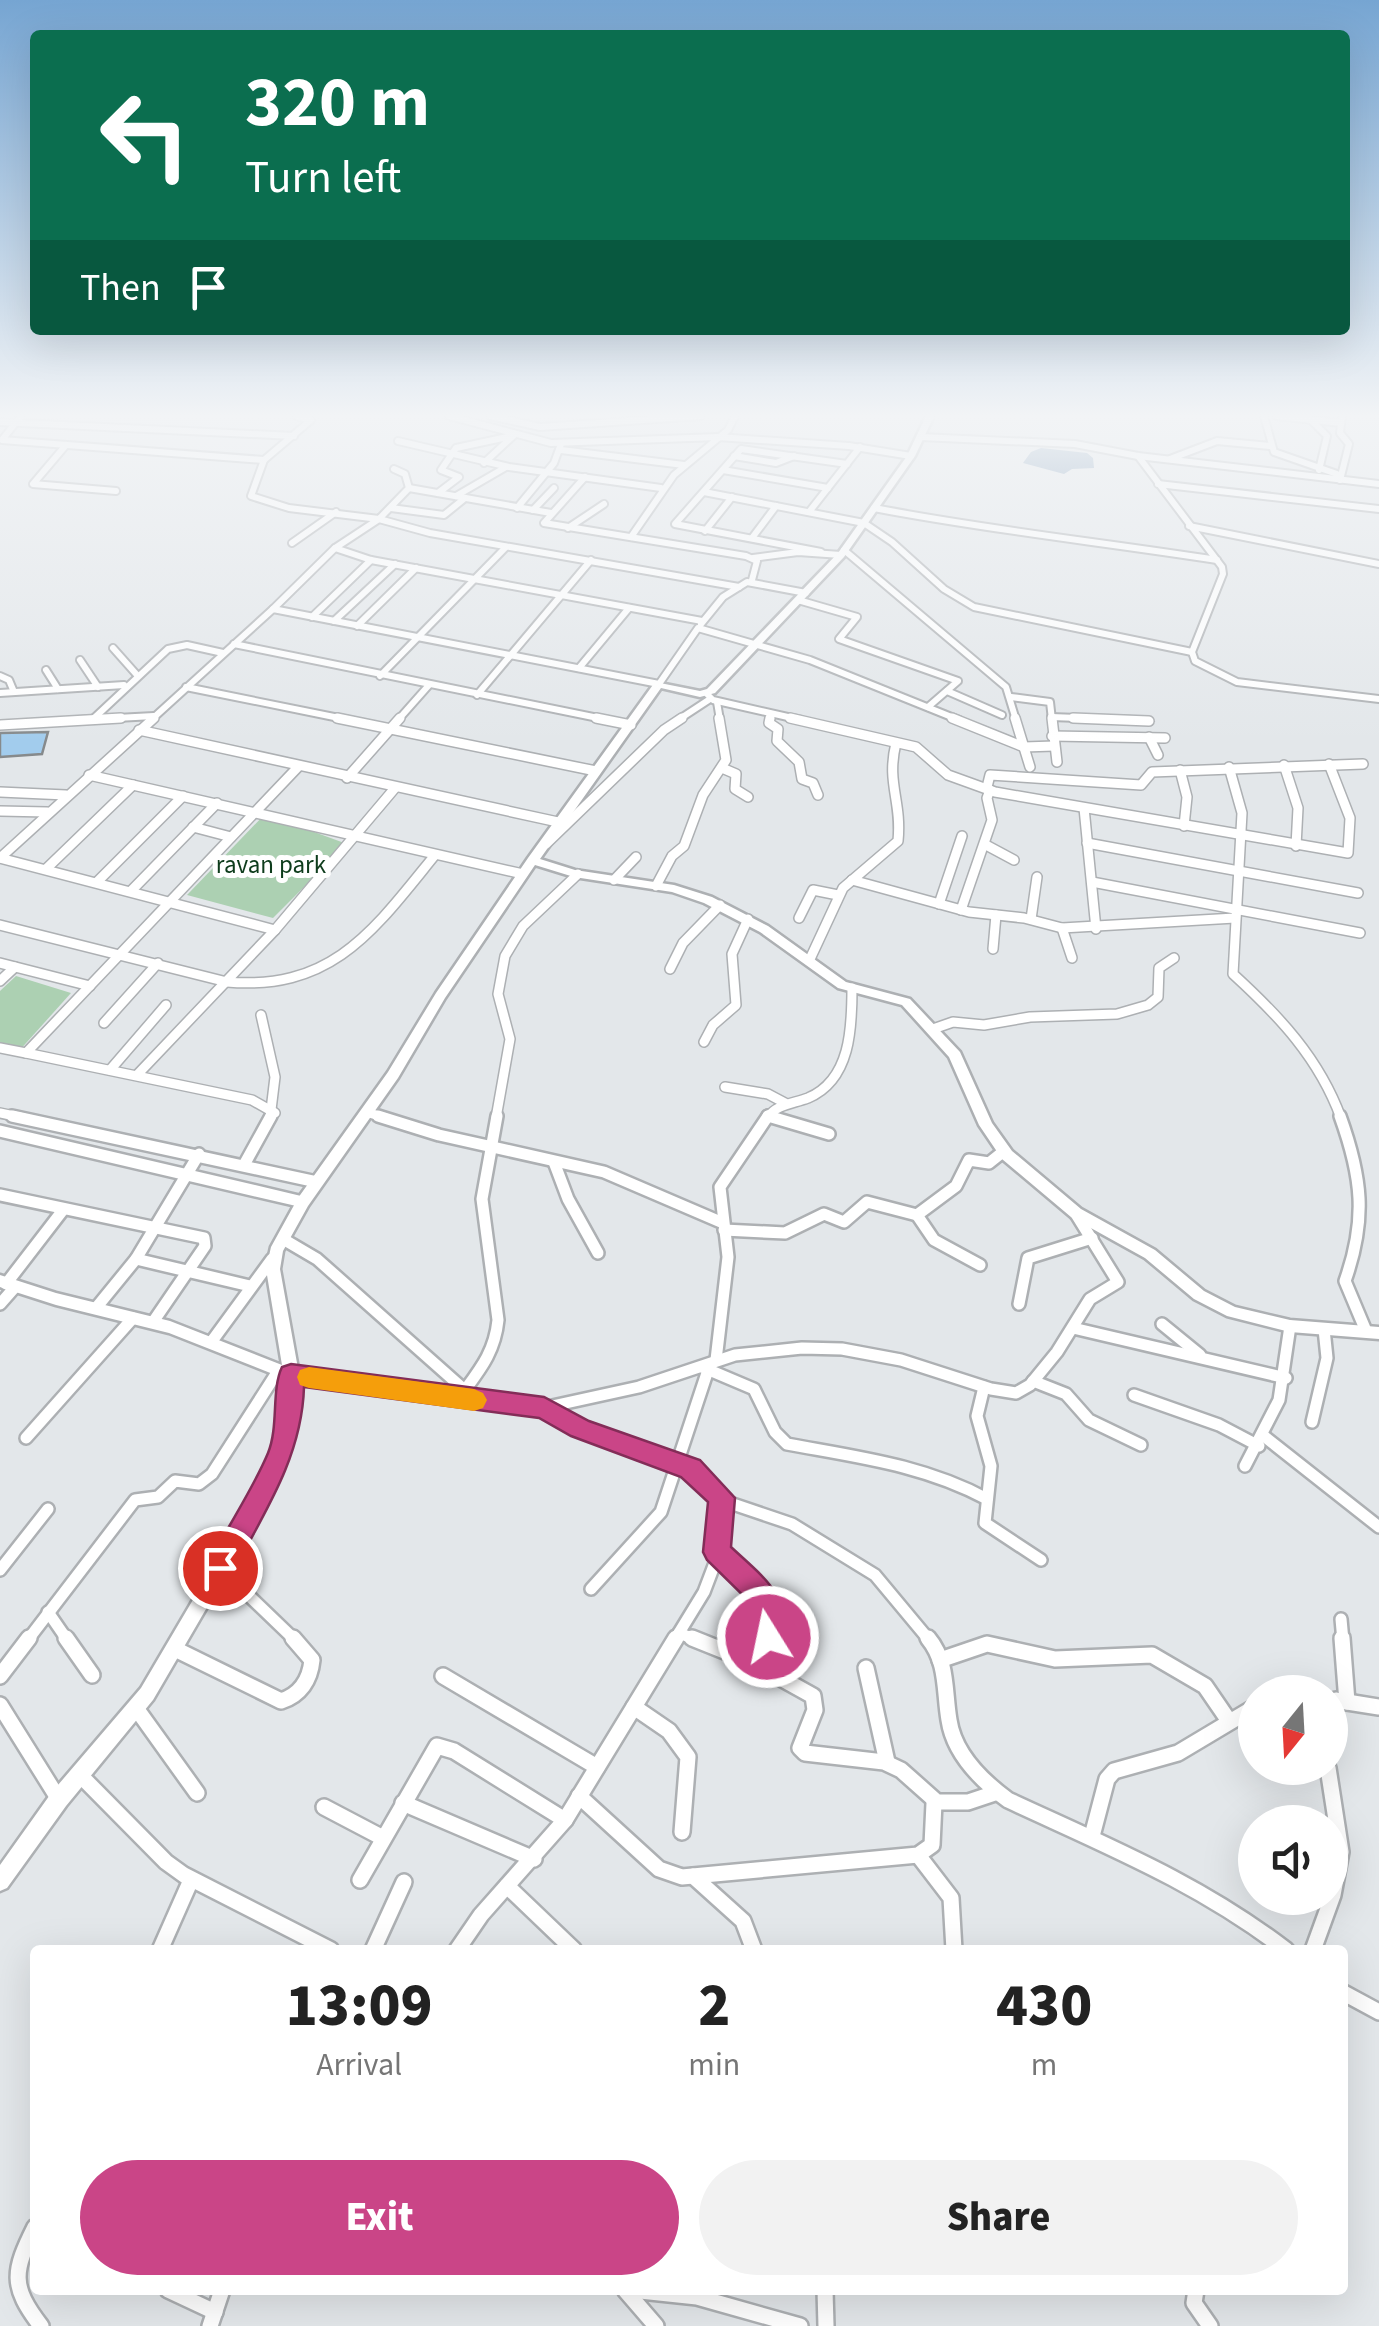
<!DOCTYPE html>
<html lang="en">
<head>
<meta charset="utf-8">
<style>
	:root { --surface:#fff; --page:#f2f2f2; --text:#222; --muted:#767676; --accent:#ca4587 }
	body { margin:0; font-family:"Source Sans 3",sans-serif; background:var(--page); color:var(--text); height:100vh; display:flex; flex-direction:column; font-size:38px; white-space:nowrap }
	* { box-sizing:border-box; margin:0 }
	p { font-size:32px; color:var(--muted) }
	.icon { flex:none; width:55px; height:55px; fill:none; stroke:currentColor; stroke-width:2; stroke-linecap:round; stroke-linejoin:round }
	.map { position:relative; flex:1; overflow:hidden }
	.sheet { position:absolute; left:30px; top:1945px; width:1318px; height:350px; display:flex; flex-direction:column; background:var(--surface); border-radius:10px; box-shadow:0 10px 40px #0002 }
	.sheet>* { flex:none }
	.guide { position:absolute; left:30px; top:30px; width:1320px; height:305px; border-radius:10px; box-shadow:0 10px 40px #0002; background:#0b6e4f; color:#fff; overflow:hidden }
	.needle { width:65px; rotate:198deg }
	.controls { position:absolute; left:1238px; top:1675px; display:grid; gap:20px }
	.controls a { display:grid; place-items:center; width:110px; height:110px; border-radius:50%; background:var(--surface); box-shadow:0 10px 40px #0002; font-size:50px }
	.pin { position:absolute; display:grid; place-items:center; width:85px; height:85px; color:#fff; margin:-42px; border:5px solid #fff; border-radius:50%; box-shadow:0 2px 10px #0007 }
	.me { position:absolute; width:110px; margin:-55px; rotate:350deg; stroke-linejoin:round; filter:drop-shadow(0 0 8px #0008) }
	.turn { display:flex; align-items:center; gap:35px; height:210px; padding:0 50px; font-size:45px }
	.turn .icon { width:130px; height:130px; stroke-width:2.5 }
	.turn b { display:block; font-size:70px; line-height:85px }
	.then { display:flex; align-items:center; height:95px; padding:0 50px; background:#0003; gap:20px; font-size:38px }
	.eta { display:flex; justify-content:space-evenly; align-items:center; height:170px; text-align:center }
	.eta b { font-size:60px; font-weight:800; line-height:70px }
	.action { display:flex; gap:20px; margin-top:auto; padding:20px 50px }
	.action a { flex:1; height:115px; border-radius:60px; background:var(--accent); color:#fff; font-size:40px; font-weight:800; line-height:115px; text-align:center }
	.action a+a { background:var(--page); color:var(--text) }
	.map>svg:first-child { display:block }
</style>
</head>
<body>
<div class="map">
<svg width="1379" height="2326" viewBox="0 0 1379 2326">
	<rect width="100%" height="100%" fill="#e3e7ea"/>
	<g fill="#acd0b2">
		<path d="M 265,814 L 347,844 L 273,918 L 187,895 Z"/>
		<path d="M 16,976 L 71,993 L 18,1052 L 0,1046 L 0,991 Z"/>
	</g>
	<path fill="#6c8eb0" d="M 1041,448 L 1087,453 L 1093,458 L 1094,468 L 1072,469 L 1064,474 L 1023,463 L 1031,452 Z"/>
	<path fill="#a2cced" stroke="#868a8c" stroke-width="2.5" d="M 48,732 L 42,754 L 0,757 L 0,733 Z"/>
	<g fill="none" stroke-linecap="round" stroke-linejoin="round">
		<g stroke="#adb0b3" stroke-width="10">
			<g id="street-far3">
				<path d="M 21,416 L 2,440 L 264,460 L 251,496 L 289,508 L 379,519 L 409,488 L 405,474 L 394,469"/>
				<path d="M 449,416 L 551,443 L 718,437 L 849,446 L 911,456"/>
				<path d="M 490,416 L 540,427 L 701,416"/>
				<path d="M 1264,416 L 1274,452 L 1337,474"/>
				<path d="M 1276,416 L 1341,423"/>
				<path d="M 1312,421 L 1327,436 L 1319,470"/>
				<path d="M 0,422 L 294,436"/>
				<path d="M 921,437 L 1075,444 L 1138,456 L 1379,484"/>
				<path d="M 398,441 L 509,467 L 661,488"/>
				<path d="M 66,445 L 33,484 L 116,491"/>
				<path d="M 561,450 L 684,465"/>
				<path d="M 734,456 L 776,463 L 794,456"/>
				<path d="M 1138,456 L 1222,567 L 1223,574 L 1192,652 L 1195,661 L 1237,682 L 1379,699"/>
				<path d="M 1170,459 L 1217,441 L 1270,446"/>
				<path d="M 264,460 L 311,420 L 296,416"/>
				<path d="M 484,463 L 514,435"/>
				<path d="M 723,470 L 828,488"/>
				<path d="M 585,477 L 544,523 L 746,556 L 757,561 L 752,580"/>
				<path d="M 1340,480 L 1349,444 L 1340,433 L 1342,416"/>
				<path d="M 1158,484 L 1379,509"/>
				<path d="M 409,488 L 551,513"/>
				<path d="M 704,492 L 864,523 L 892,542 L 944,589 L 974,607 L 1192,652"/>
				<path d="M 438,493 L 459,477 L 441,470 L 456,448 L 512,436"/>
				<path d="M 456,496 L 506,467"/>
				<path d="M 391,508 L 444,515 L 465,498"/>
				<path d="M 517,508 L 554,463 L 561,444"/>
				<path d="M 874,508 C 988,530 1102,542 1217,560"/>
				<path d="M 533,510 L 554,488"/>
				<path d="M 809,512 L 860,447"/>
				<path d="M 1189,526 L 1379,564"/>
				<path d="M 568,528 L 604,504"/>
				<path d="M 705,531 L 732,497"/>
				<path d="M 631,537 L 674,475 L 728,430 L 735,416"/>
				<path d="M 752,538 L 776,506"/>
				<path d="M 292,543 L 336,512"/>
				<path d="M 335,548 L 371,560 L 702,621"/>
				<path d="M 844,550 L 1006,687 L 1016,720"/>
				<path d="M 821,552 L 675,524 L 741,449 L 847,464"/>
				<path d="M 753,558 L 798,552 L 841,555"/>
				<path d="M 798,600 L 857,617 L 839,639 L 958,681 L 928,707"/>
				<path d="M 273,609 L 335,548 L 379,519 L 430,533 L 739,587"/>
				<path d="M 312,617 L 371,560"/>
				<path d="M 334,621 L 395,564"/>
				<path d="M 701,624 L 723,597 L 747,582 L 806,593"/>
				<path d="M 357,626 L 416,568"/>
				<path d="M 234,644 L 608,720"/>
				<path d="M 113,648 L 137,675"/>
				<path d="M 80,660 L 98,687"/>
				<path d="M 579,668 L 629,608"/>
				<path d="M 46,670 L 58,689"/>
				<path d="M 0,676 L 9,680 L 14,692"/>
				<path d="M 380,676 L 506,547"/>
				<path d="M 186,687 L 349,720"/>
				<path d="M 947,691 L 1002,715"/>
				<path d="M 0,693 L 124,685"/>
				<path d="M 707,694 L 713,700 L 801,720"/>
				<path d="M 477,695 L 591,560"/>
				<path d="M 1011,697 L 1050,702 L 1052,720"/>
				<path d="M 717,702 L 720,720"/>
				<path d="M 1051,717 L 1134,720"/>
				<path d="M 79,720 L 154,716"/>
				<path d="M 92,720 L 168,649 L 187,645 L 223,653"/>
				<path d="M 151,720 L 273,609 L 659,684 L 698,628 L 810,660 L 959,720"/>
				<path d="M 398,720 L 429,685"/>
				<path d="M 678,720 L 710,699"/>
				<path d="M 770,720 L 771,716"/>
			</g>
		</g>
		<g stroke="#adb0b3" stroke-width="12">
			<g id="street-far2">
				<path d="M 337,718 L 596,771"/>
				<path d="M 596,718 L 631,725"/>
				<path d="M 770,718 L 769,723 L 778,729 L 777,741 L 799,762 L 802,779 L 813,783 L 818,795"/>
				<path d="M 790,718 L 916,747 L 948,775 L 995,792 L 1348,853 L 1350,818 L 1329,764"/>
				<path d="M 952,718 L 1024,747 L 1054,746"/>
				<path d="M 1015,718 L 1030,767"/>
				<path d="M 1052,718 L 1057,762"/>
				<path d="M 1073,718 L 1149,721"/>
				<path d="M 0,725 L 121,718"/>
				<path d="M 139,730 L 558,822"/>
				<path d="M 1052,736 L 1165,738"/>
				<path d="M 1149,737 L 1158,755"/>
				<path d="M 1284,765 L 1298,808 L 1296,846"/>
				<path d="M 1229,767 L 1242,813 L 1233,974 C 1279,1016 1319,1058 1341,1118"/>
				<path d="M 722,768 L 736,774 L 735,789 L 748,797"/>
				<path d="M 1180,770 L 1187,797 L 1184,826"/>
				<path d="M 89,775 L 523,874"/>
				<path d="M 347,778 L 400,718"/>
				<path d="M 987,787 L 990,775 L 1141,785 L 1152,772 L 1363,764"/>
				<path d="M 0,792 L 66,795"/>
				<path d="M 1084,808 L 1096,929"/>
				<path d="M 0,811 L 47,812"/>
				<path d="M 193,827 L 231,837"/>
				<path d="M 1087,843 L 1358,893"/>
				<path d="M 546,844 L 664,730 L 682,718"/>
				<path d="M 986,845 L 1014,860"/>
				<path d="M 0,858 L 154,718"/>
				<path d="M 0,858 L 275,930"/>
				<path d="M 46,869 L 133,785"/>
				<path d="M 614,880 L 636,857"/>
				<path d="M 852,880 L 969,912 L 1024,918 L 1062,928 L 1235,918"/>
				<path d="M 97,882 L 183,796"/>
				<path d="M 1092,882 L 1360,933"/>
				<path d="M 656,886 L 672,856 L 684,846 L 703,795 L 726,760 L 719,718"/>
				<path d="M 131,891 L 217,803"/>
				<path d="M 939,904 L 962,836"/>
				<path d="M 961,910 L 992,820 L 987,798 L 990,790"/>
				<path d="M 799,918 L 813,890 L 838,895"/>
				<path d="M 1031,919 L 1037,877"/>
				<path d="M 0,925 L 227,982 C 333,991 374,930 435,855"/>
				<path d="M 1062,928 L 1072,958"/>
				<path d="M 993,949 L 996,915"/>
				<path d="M 810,959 L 843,888 L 898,841 C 902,800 886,784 896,743"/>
				<path d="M 0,963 L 90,986"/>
				<path d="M 670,969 L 683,943 L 720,905"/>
				<path d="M 0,981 L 15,967"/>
				<path d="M 261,1015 L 275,1077 L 270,1118"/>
				<path d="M 104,1023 L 158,963"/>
				<path d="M 933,1029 L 953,1022 L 984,1025 L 1030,1017 L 1117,1014 L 1148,1005 L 1158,997 L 1159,968 L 1174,958"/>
				<path d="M 704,1042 L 713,1025 L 736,1005 L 732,954 L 748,919"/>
				<path d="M 0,1048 L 26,1053 L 298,767"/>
				<path d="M 26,1053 L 252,1100 L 275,1113"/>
				<path d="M 110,1070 L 166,1005"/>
				<path d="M 137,1075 L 275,930 L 395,788"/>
				<path d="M 725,1087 L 768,1094 L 785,1103"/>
				<path d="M 366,1112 L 386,1118"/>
				<path d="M 0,1113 L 24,1118"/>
				<path d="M 768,1116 L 775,1118"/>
				<path d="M 496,1118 L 510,1039 L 498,994 L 505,956 L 523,926 L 578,874"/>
				<path d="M 767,1118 C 777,1104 792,1104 808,1098 C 851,1080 852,1027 852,988"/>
			</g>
		</g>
		<g stroke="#adb0b3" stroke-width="16">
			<g id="street-far1">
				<path d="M 12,1116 L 317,1182"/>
				<path d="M 378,1116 L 439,1135 L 604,1172 L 723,1223"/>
				<path d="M 768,1116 L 829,1134"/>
				<path d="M 1340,1116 C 1362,1177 1367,1219 1345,1281 L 1366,1331"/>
				<path d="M 0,1131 L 303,1202"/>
				<path d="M 554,1162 L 568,1199 L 598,1253"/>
				<path d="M 244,1165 L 271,1116"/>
				<path d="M 0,1195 L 204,1238 L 205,1246 L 153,1322"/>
				<path d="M 917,1215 L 934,1240 L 980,1265"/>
				<path d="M 724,1230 L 785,1233 L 824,1214 L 844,1222 L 867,1202 L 917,1215 L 956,1186 L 969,1160 L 989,1163 L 1004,1151"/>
				<path d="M 283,1239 L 317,1259 L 468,1393"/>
				<path d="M 136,1259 L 250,1286"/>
				<path d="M 6,1284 L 63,1210"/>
				<path d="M 0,1304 L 15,1287"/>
				<path d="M 1019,1304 L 1028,1258 L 1092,1238"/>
				<path d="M 96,1308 L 136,1259 L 199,1154"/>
				<path d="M 1162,1324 L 1200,1355"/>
				<path d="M 1073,1328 L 1286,1378"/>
				<path d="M 212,1341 L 272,1259"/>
				<path d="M 716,1360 L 728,1257 L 720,1187 L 768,1116"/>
				<path d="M 702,1367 L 754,1389 L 775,1432 L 787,1444 C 857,1457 924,1465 987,1499"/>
				<path d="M 291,1374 L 543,1408 L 639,1387 L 735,1355 L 802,1348 L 842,1349 L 901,1360 L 991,1389 L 1016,1393 L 1030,1385 L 1057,1352 L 1090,1299 L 1118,1282 L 1076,1214"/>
				<path d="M 1033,1381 L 1066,1394 L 1089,1420 L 1141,1445"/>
				<path d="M 984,1387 L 977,1416 L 991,1466 L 985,1523 L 1041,1560"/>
				<path d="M 465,1390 C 482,1367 495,1350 498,1320 L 482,1199 L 497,1116"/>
				<path d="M 1134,1395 L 1219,1425 L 1259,1446"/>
				<path d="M 543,1408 L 580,1428 L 679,1463 L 730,1503 L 792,1524 L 875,1575 L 930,1641"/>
				<path d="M 1312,1422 L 1327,1358 L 1324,1329"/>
				<path d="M 1265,1437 L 1379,1527"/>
				<path d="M 26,1438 L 133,1318"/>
				<path d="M 1245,1466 L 1279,1400 L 1290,1326"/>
				<path d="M 717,1552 C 746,1577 779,1599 765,1641"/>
				<path d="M 220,1568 L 296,1641"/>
				<path d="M 0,1570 L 48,1509"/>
				<path d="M 591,1589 L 661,1512 L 708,1370"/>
				<path d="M 48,1612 L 68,1641"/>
				<path d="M 1341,1619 L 1343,1641"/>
				<path d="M 679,1633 L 699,1641"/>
				<path d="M 27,1641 L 135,1500 L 158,1497 L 175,1481 L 199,1484 L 212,1474 L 278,1371"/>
				<path d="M 674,1641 L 704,1592 L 715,1563 L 722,1498"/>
			</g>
		</g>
		<g stroke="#adb0b3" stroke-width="20">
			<g id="street">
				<path d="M 66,1638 L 92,1675"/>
				<path d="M 692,1638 L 752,1662 L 813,1696 L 815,1710 L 800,1748 L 805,1753 L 884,1762 L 901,1770 L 937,1802 L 968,1802 L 995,1793"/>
				<path d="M 928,1638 C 948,1662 944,1691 949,1720 C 954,1754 982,1781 1008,1800 C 1107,1846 1199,1883 1286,1950"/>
				<path d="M 1342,1638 L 1347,1702"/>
				<path d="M 175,1649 L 281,1701 C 300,1695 310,1680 312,1660 L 293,1638"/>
				<path d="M 940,1660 L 987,1644 L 1055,1659 L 1152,1655 L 1205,1686 L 1229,1721"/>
				<path d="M 752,1662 L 766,1638"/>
				<path d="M 866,1668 L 887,1762"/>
				<path d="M 0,1676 L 29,1638"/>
				<path d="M 443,1676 L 597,1767"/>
				<path d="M 1341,1701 L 1379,1707"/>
				<path d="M 0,1705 L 58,1798"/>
				<path d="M 634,1707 L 669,1731 L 688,1757 L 682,1832"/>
				<path d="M 136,1708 L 197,1793"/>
				<path d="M 1330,1754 L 1336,1700"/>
				<path d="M 80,1775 L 166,1862 L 184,1875 L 331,1950"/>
				<path d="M 579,1796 L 659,1869 L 682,1877 L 918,1855 L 932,1845 L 934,1803"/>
				<path d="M 403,1803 L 534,1859"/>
				<path d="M 324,1807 L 383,1838"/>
				<path d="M 1092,1836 L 1107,1779 L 1114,1771 L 1178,1753 L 1255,1707"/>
				<path d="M 918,1855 L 951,1898 L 954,1950"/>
				<path d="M 693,1876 L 743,1921 L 754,1950"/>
				<path d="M 360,1880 L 437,1746 L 454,1751 L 565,1820"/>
				<path d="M 507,1886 L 574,1950"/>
				<path d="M 160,1950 L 191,1880"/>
				<path d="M 373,1950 L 404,1882"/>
				<path d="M 457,1950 L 481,1915 L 565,1820 L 676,1638"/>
				<path d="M 1313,1950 L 1333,1895 L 1341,1852 L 1328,1768"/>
				<path d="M 1342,1992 L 1379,2012"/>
				<path d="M 35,2227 C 13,2271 10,2286 41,2326"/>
				<path d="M 168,2290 L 215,2312"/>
				<path d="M 625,2290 L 656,2326"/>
				<path d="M 631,2290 L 697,2297 L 800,2326"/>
				<path d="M 825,2290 L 826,2326"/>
				<path d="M 1196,2290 L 1194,2303 L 1210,2326"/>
				<path d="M 210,2326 L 222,2290"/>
			</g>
		</g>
		<g stroke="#adb0b3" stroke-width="5">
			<path id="secondary" d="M 926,416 L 934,416 L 915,456 L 844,557 L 715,693 L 700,697 L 661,688 L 540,859 L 575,870 L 674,885 L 712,897 L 768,926 L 846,982 L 910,999 L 960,1052 L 992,1123 L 1012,1151 L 1081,1209 L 1155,1250 L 1204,1291 L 1235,1307 L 1290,1320 L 1379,1327 L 1379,1339 L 1290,1332 L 1227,1316 L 1194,1299 L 1145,1258 L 1071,1217 L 1002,1159 L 979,1125 L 949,1057 L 902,1005 L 838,988 L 760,932 L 704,903 L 672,892 L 574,877 L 535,865 L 445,998 L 398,1078 L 308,1206 L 283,1251 L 280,1269 L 299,1374 L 298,1418 L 289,1454 L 252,1530 L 153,1700 L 66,1806 L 7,1888 L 0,1891 L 0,1865 L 52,1792 L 141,1688 L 240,1520 L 273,1454 L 282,1418 L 283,1378 L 169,1333 L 56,1305 L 0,1287 L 0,1275 L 56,1293 L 170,1321 L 282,1365 L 266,1269 L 271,1247 L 298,1198 L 388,1072 L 436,993 L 528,858 L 655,682 L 700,691 L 707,689 L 838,553 L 907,456 Z"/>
		</g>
		<use href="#street-far3" stroke="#fff" stroke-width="6"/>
		<use href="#street-far2" stroke="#fff" stroke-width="9"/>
		<use href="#street-far1" stroke="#fff" stroke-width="11"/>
		<use href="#street" stroke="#fff" stroke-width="15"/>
		<use href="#secondary" fill="#fff" fill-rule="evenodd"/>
	</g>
	<linearGradient id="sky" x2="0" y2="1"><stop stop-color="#76a5d2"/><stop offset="0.56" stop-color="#f2f4f6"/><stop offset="1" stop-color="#f2f4f6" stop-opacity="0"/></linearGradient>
	<rect width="1379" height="742" fill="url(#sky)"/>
	<path fill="#ca4587" stroke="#832d58" stroke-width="2.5" d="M 291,1364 L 544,1397 L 589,1421 L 700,1460 L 735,1498 L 731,1547 C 761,1575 799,1601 779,1647 L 768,1651 L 758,1647 L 754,1637 L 754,1606 L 707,1560 L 703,1552 L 708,1502 L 681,1477 L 571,1436 L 539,1418 L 304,1387 C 302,1458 263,1515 230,1577 L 220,1581 L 211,1577 L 206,1568 L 211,1559 C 229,1524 253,1489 268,1453 C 279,1426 271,1390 282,1367 Z"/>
	<path fill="#f59e0b" d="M 309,1367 L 474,1389 L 483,1393 L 487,1400 L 483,1408 L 474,1411 L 309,1388 L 300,1385 L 297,1377 L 300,1370 Z"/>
	<g text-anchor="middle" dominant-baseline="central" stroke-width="10" stroke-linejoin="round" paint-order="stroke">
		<g font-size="25" fill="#0e3c1c" stroke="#fff">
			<text x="271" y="865">ravan park</text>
		</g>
	</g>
</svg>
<div class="controls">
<a><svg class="needle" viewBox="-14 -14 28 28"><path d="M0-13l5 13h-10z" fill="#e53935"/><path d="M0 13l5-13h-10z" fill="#767676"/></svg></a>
<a><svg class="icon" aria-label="sound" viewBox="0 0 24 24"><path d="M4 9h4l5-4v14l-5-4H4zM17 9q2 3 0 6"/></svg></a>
</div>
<div class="pin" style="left:220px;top:1568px;background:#d93025"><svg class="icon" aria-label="arrive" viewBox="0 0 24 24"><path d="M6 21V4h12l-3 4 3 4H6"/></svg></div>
<svg class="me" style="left:768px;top:1637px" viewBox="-20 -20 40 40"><circle r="17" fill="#ca4587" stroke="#fff" stroke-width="3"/><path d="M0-11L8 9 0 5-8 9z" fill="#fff"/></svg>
<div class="guide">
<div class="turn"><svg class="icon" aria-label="left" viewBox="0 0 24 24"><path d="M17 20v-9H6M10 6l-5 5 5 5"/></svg><div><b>320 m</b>Turn left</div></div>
<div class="then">Then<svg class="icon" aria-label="arrive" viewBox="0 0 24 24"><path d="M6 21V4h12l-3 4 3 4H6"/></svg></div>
</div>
<section class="sheet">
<div class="eta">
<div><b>13:09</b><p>Arrival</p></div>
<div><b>2</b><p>min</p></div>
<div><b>430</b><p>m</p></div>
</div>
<div class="action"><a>Exit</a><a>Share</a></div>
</section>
</div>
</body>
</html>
